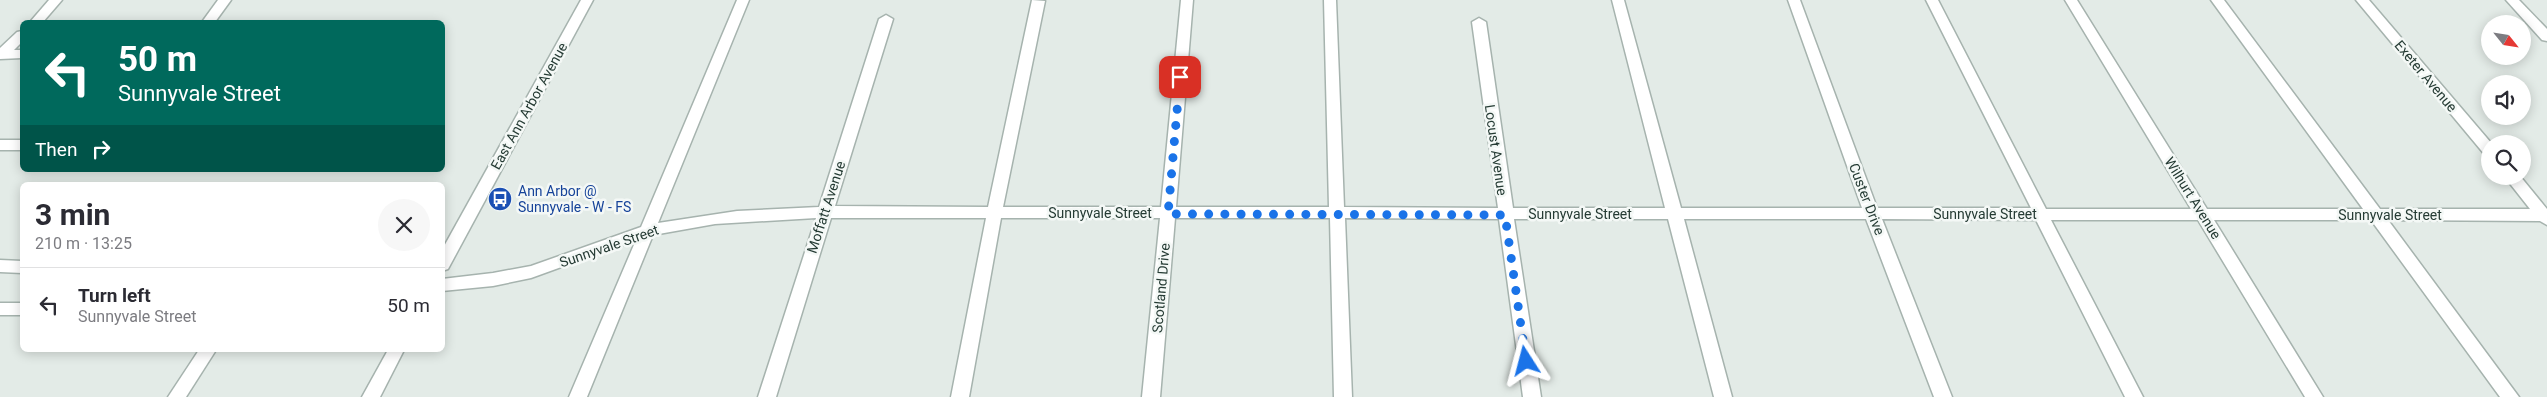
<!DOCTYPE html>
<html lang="en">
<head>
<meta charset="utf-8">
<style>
	:root { --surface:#fff; --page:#f7f7f7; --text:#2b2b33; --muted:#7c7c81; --line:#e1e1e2 }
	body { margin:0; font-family:Roboto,sans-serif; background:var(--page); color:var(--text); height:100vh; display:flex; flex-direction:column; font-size:19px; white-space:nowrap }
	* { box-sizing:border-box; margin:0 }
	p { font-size:16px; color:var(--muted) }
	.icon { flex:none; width:28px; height:28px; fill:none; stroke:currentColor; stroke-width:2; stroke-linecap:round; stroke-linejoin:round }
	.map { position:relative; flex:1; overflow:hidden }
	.drawer { position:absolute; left:20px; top:182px; width:425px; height:170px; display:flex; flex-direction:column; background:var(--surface); border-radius:8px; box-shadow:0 2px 12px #0003 }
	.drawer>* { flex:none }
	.top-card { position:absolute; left:20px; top:20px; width:425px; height:152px; border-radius:8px; box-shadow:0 2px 12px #0003; background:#00695c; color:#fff; overflow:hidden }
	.needle { width:32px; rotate:120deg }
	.controls { position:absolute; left:2481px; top:15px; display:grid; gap:10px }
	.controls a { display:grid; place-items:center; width:50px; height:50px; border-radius:50%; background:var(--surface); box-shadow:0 2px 12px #0003; font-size:25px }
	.pin { position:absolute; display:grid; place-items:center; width:42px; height:42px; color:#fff; margin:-21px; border-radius:10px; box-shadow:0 2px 8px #0006 }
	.me { position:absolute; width:55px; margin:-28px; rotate:351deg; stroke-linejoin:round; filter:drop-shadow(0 0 4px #0008) }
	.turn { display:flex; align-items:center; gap:18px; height:105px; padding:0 15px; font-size:22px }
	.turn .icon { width:65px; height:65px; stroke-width:2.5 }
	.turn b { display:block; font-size:35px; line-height:42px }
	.then { display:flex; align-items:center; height:48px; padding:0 15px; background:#0003; gap:10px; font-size:19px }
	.round { display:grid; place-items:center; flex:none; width:52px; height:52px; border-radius:26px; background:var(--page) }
	.head { display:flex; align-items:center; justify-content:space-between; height:85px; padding:0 15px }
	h1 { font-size:30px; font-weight:700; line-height:38px }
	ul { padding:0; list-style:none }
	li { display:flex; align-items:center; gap:15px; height:75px; padding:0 15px; border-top:1px solid var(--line) }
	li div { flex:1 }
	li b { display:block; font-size:19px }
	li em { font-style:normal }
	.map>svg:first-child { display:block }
</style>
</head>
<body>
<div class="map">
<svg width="2547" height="397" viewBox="0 0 2547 397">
	<rect width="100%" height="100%" fill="#e3ebe7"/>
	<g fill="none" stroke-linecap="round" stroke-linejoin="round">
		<g stroke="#a6b3ae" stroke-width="3">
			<g id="minor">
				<path d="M 49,0 L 62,0 L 43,22 L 30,22 Z"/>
				<path d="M 218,0 L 231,0 L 215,22 L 202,22 Z"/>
				<path d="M 581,0 L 593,0 L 448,269 L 442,271 L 442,250 Z"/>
				<path d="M 737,0 L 749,0 L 658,223 L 737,211 L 819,207 L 879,19 L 886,15 L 893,19 L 835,206 L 988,207 L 1032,0 L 1045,1 L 1003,207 L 1161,207 L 1181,0 L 1193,0 L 1176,207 L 1329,207 L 1324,0 L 1336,0 L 1344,207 L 1498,208 L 1472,22 L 1479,18 L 1486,22 L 1513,208 L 1665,208 L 1612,0 L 1624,0 L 1681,208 L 1862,208 L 1788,0 L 1800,0 L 1877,208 L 2031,208 L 1926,0 L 1938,0 L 2046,209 L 2191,209 L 2065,0 L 2077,0 L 2207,209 L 2363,209 L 2211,0 L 2224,0 L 2380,209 L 2530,209 L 2504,176 L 2520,176 L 2547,209 L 2547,225 L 2540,221 L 2388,220 L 2519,397 L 2500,397 L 2371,220 L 2214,220 L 2323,397 L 2305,397 L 2198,220 L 2051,220 L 2143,397 L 2125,397 L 2036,220 L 1882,219 L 1952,397 L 1934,397 L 1866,219 L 1684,219 L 1732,397 L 1714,397 L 1668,219 L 1514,219 L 1541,397 L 1523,397 L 1499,219 L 1345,218 L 1352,397 L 1334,397 L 1330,218 L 1175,218 L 1160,397 L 1142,397 L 1160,218 L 1001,218 L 969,397 L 951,397 L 986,218 L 831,218 L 776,397 L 758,397 L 816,218 L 715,224 L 653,235 L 587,397 L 569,397 L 636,240 L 531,278 L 493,286 L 442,291 L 442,279 L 493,273 L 531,266 L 641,227 Z"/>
				<path d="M 2356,0 L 2369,0 L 2492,144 L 2490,144 L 2490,156 L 2485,155 Z"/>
				<path d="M 2506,0 L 2519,0 L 2547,29 L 2547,41 L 2542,40 Z"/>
				<path d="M 22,31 L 22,42 L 14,50 L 22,50 L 22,58 L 0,59 L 0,48 L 17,32 Z"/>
				<rect x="0" y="140" width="22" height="10"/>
				<path d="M 0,260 L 22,261 L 22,273 L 0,272 Z"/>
				<rect x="0" y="303" width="22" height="12"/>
				<path d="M 199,350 L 216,350 L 186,397 L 168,397 Z"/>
				<path d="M 388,350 L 404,350 L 380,397 L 362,397 Z"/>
			</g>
		</g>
		<use href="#minor" fill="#fff" fill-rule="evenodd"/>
	</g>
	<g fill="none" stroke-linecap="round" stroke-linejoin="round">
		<path stroke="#1a73e8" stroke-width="9" stroke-dasharray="0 16.2" d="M 1180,77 L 1168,214 L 1505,215 L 1526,361"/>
	</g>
	<defs>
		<g id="bus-disc" transform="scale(1.25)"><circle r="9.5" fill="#1a4fb4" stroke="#f4f8f6"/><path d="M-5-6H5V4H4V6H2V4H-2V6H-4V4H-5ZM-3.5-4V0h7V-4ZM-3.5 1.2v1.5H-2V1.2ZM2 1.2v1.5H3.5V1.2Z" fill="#fff"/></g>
	</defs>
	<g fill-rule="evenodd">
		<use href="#bus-disc" x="500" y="199"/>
	</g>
	<g text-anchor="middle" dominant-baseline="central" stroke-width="5" stroke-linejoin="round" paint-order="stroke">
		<g font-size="14" fill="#253b34" stroke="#f4f8f6">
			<text transform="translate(2426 76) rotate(50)">Exeter Avenue</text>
			<text transform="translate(529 106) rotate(-61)">East Ann Arbor Avenue</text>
			<text transform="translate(1496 150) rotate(82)">Locust Avenue</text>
			<text transform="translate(2193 198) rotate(58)">Wilhurt Avenue</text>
			<text transform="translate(1867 199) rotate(69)">Custer Drive</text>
			<text transform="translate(826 207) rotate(-72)">Moffatt Avenue</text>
			<text x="1100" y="213">Sunnyvale Street</text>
			<text x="1580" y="214">Sunnyvale Street</text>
			<text x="1985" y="214">Sunnyvale Street</text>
			<text x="2390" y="215">Sunnyvale Street</text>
			<text transform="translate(609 246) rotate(-19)">Sunnyvale Street</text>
			<text transform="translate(1161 288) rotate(-85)">Scotland Drive</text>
		</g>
		<g font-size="14" fill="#164399" stroke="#f4f8f6" text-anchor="start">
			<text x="518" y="191">Ann Arbor @<tspan x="518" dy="16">Sunnyvale - W - FS</tspan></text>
		</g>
	</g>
</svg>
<div class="controls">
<a><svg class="needle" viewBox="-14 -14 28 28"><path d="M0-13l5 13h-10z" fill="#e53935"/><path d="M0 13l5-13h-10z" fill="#7c7c81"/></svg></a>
<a><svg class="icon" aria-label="sound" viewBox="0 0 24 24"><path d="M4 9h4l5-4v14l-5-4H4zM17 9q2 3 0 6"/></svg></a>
<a><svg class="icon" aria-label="search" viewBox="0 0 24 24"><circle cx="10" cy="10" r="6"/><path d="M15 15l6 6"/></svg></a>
</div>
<div class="pin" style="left:1180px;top:77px;background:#d93025"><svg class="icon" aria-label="arrive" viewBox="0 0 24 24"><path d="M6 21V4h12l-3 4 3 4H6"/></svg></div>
<svg class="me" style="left:1526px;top:361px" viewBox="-20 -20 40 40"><path d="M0-17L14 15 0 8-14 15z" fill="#1a73e8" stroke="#fff" stroke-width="4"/></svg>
<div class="top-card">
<div class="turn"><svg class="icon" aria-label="left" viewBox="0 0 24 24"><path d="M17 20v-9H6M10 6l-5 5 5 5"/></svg><div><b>50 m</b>Sunnyvale Street</div></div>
<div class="then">Then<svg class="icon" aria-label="right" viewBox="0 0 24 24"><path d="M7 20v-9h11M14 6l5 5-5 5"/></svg></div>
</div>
<section class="drawer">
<div class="head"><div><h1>3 min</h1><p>210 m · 13:25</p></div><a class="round"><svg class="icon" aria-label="close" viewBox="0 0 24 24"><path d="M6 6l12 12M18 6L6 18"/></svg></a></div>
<ul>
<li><svg class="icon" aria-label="left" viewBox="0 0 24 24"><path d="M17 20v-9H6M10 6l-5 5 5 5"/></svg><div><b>Turn left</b><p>Sunnyvale Street</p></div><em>50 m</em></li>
</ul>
</section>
</div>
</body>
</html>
